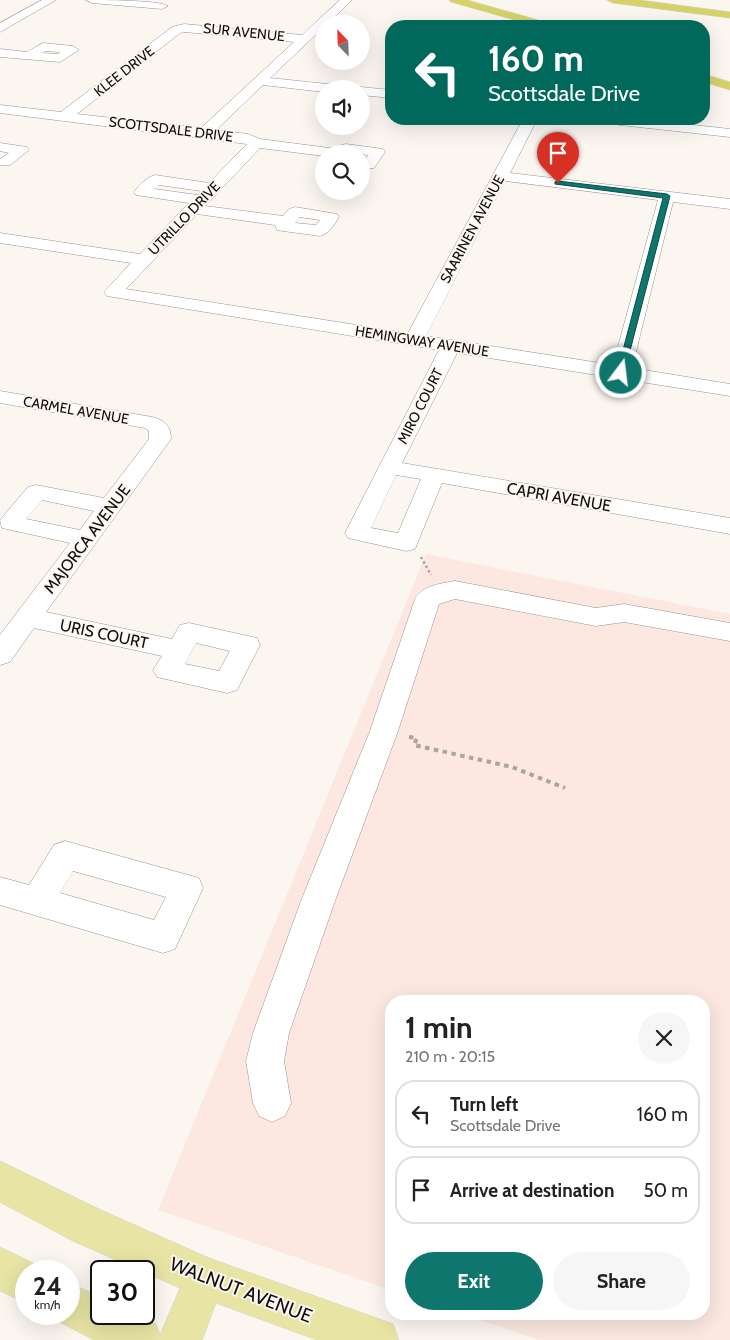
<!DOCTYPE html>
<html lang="en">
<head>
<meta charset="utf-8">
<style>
	:root { --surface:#fff; --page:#f6f6f6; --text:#222; --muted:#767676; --line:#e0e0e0; --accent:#0f766e }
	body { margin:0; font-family:Cabin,sans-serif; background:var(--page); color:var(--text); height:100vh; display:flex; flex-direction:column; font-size:19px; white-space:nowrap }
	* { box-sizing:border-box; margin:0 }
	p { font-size:16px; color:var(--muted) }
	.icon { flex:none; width:28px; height:28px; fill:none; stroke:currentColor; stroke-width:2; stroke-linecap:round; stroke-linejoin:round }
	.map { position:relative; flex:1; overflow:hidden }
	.sheet { position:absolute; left:385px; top:995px; width:325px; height:325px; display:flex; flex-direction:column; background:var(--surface); border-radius:20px; box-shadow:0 5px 20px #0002 }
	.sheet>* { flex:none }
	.guide { position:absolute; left:385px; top:20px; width:325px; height:105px; border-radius:20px; box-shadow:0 5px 20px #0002; background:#00695c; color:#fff; overflow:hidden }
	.needle { width:32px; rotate:337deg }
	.tools { position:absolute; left:315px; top:15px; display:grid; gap:10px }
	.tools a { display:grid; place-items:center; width:55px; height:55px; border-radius:50%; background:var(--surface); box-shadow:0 5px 20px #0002; font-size:25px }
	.speed { position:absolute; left:15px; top:1260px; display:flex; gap:10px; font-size:25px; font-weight:700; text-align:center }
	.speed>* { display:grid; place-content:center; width:65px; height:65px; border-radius:50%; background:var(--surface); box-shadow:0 5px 20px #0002; line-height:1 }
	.speed small { font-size:12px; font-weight:400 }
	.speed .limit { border:2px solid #111; border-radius:8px; background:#fff; color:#111 }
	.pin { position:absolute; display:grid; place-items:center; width:42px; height:42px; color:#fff; margin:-51px -21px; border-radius:50% 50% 50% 0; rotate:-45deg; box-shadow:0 0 5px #0007 }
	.pin .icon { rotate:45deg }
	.me { position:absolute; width:55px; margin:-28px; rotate:15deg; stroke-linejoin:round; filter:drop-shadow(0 0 4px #0008) }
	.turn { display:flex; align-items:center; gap:18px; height:105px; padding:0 20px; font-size:22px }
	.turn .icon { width:65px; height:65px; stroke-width:2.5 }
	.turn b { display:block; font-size:35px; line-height:42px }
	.round { display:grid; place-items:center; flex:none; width:52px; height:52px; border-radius:26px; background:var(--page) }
	.headline { display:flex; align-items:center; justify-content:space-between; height:85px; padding:0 20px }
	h1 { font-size:30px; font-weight:700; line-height:38px }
	.primary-button { display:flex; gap:10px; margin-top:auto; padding:10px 20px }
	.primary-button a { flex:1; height:58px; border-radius:30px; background:var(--accent); color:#fff; font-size:20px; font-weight:700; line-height:58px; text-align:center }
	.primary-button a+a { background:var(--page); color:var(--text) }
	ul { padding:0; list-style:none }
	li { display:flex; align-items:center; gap:15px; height:68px; margin:0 10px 8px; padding:0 10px; border:2px solid var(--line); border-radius:20px }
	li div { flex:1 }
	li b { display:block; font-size:19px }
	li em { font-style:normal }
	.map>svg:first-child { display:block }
</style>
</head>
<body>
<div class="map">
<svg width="730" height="1340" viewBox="0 0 730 1340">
	<rect width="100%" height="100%" fill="#fcf6f1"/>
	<path fill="#fce8e1" d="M 426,554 L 730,614 L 730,1340 L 539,1340 L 462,1314 L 704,1314 L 704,1001 L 391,1001 L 391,1290 L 158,1210 Z"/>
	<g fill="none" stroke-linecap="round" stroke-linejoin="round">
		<g stroke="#98938e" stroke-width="1">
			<g id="minor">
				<path d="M 42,0 L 56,0 L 0,32 L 0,23 Z"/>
				<path d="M 86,0 C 101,0 159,0 168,6 L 162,9 L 92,3 Z"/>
				<path d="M 340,0 L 352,0 L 327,24 L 324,24 L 324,27 L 270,78 L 337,85 L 343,89 L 324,89 L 324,92 L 263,85 L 216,130 L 248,134 L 260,139 L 337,149 L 341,145 L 346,144 L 383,149 L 385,152 L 374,168 L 361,169 L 361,160 L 365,160 L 368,155 L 350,153 L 324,154 L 324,156 L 260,148 L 205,206 L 283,216 L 289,209 L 295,207 L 337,214 L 339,217 C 334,225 329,234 320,236 L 283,231 L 277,230 L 275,225 L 197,214 L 126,289 L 408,333 L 523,119 L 537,119 L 510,173 L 730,199 L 730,209 L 673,202 L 632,368 L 730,384 L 730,396 L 457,353 L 402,463 L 730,518 L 730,534 L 442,483 L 415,549 L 406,551 L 348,538 L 345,533 L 439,350 L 113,297 L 107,296 L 104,292 L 131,263 L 0,243 L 0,233 L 140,254 L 189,203 L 136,195 L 134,192 C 139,185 147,177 155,175 L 209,183 L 247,144 L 0,113 L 0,105 L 61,112 L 172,27 L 184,24 L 302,35 ZM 184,32 L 294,42 L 201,128 L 77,114 L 180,33 ZM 505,181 L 658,200 L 613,365 L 426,336 ZM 159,185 L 201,191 L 198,195 L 154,189 ZM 299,217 L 320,220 L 316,225 L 295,223 ZM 396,475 L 421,479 L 398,533 L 371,528 Z"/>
				<path d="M 43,43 L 73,46 L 79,50 L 60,62 L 0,57 L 0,49 L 27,52 ZM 45,51 L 60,52 L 58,54 L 42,53 Z"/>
				<path d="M 361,87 L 391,90 L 391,98 L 361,95 L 361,89 L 356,89 Z"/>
				<path d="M 614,119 L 638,119 L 730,129 L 730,137 L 620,125 L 615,124 Z"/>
				<path d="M 0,143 L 27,147 L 29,150 L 10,165 L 0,165 L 0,159 L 9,153 L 0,151 Z"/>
				<path d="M 0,391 L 152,417 C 165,420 171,426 171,439 L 46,612 L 172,639 L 180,625 L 189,623 L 257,638 L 260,645 L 237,690 L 227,693 L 157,677 L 153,670 L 162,656 L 34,628 L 10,662 L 0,665 L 0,635 L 70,543 L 2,528 L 0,520 L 28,487 L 36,485 L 104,498 L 149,439 L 149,431 L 145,428 L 0,403 ZM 42,500 L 94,511 L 80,530 L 26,519 ZM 196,643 L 230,651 L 219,671 L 185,664 Z"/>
				<path d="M 455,581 L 596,608 L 624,604 L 730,623 L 730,641 L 624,622 L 596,626 L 455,599 L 439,604 L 398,731 L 335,901 L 289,1033 L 284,1061 L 291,1103 L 285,1116 L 272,1122 L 259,1116 L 253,1103 L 246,1061 L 253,1033 L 301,901 L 370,731 L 415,599 C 423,585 440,584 455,581 Z"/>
				<path d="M 65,841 L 199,878 L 203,888 L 175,949 L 163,953 L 0,905 L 0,877 L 29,885 L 54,845 ZM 73,871 L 166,897 L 154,920 L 60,893 Z"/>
			</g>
		</g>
		<g stroke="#d4d3d3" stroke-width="1">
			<g id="major">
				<path d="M 0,1161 L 103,1211 L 209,1258 L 393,1324 L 399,1340 L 317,1340 L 216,1303 L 202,1340 L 94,1340 L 54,1319 L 52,1314 L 69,1314 L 69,1283 L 101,1297 L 101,1314 L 134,1314 L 156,1324 L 160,1335 L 180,1288 L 73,1241 L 0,1202 Z"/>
				<path d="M 0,1247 L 41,1267 L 43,1271 L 26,1271 L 26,1303 L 0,1291 Z"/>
			</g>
		</g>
		<g stroke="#d4d3d3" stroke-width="1">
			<g id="highway">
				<path d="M 449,0 L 467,0 L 552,24 L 554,26 L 536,26 L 451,2 Z"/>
				<path d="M 607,0 L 639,0 L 730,12 L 730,18 L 613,3 Z"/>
				<path d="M 704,74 L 730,82 L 730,90 L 704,82 Z"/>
			</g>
		</g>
		<path stroke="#aaa5a1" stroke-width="2.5" stroke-dasharray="2.5 2.5" stroke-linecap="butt" d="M 421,557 L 431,575"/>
		<path stroke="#aaa5a1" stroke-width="4" stroke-dasharray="4.5 4.5" stroke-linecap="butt" d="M 409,737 L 417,738 L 414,745 L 512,767 L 565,788"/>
		<use href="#minor" fill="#fff" fill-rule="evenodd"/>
		<use href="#major" fill="#e7e4a4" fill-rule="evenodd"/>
		<use href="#highway" fill="#d7d268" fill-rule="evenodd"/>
	</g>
	<path fill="#0f766e" stroke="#0a4d48" d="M 558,181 L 667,194 L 670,196 L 624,374 L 617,373 L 663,198 L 555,184 L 555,182 Z"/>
	<g text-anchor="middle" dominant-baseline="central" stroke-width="4" stroke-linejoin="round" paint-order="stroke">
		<g font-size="14" fill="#0f0d0b" stroke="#fcf6f1">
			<text transform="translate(244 32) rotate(6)">SUR AVENUE</text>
			<text transform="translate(124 71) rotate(-38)">KLEE DRIVE</text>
			<text transform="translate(171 129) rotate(7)">SCOTTSDALE DRIVE</text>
			<text transform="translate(184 218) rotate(-46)">UTRILLO DRIVE</text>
			<text transform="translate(472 229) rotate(-62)">SAARINEN AVENUE</text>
			<text transform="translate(422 341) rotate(9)">HEMINGWAY AVENUE</text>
			<text transform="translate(420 406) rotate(-63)">MIRO COURT</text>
			<text transform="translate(76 410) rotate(10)">CARMEL AVENUE</text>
		</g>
		<g font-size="16" fill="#0f0d0b" stroke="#fcf6f1">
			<text transform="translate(559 497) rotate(10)">CAPRI AVENUE</text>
			<text transform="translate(87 539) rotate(-53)">MAJORCA AVENUE</text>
			<text transform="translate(104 634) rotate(12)">URIS COURT</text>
		</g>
		<g font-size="19" fill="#0f0d0b" stroke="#fcf6f1">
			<text transform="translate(241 1290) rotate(21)">WALNUT AVENUE</text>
		</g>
	</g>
</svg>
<div class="tools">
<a><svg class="needle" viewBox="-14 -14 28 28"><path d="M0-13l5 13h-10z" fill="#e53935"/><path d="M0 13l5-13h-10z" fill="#767676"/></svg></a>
<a><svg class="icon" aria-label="sound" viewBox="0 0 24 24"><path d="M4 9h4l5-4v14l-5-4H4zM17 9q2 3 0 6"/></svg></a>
<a><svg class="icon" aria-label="search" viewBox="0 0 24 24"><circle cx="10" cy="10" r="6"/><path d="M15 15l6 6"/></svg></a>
</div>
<div class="speed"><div>24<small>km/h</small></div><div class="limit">30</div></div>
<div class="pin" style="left:558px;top:183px;background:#d93025"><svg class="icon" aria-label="arrive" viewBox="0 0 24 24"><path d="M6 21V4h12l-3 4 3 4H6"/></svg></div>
<svg class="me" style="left:621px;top:373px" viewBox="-20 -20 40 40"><circle r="17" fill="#0f766e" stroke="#fff" stroke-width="3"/><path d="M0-11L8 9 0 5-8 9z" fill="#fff"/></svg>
<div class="guide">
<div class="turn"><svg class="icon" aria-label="left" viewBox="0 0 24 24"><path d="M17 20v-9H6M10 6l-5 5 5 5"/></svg><div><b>160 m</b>Scottsdale Drive</div></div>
</div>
<section class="sheet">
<div class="headline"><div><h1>1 min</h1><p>210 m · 20:15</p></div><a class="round"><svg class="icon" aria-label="close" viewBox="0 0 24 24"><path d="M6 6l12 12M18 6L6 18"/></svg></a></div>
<ul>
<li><svg class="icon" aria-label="left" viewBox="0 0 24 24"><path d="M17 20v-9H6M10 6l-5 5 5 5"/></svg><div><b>Turn left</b><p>Scottsdale Drive</p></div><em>160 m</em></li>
<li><svg class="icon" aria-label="arrive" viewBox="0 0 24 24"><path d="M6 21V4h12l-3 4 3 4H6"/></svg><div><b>Arrive at destination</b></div><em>50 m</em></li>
</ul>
<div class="primary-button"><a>Exit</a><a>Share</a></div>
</section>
</div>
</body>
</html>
